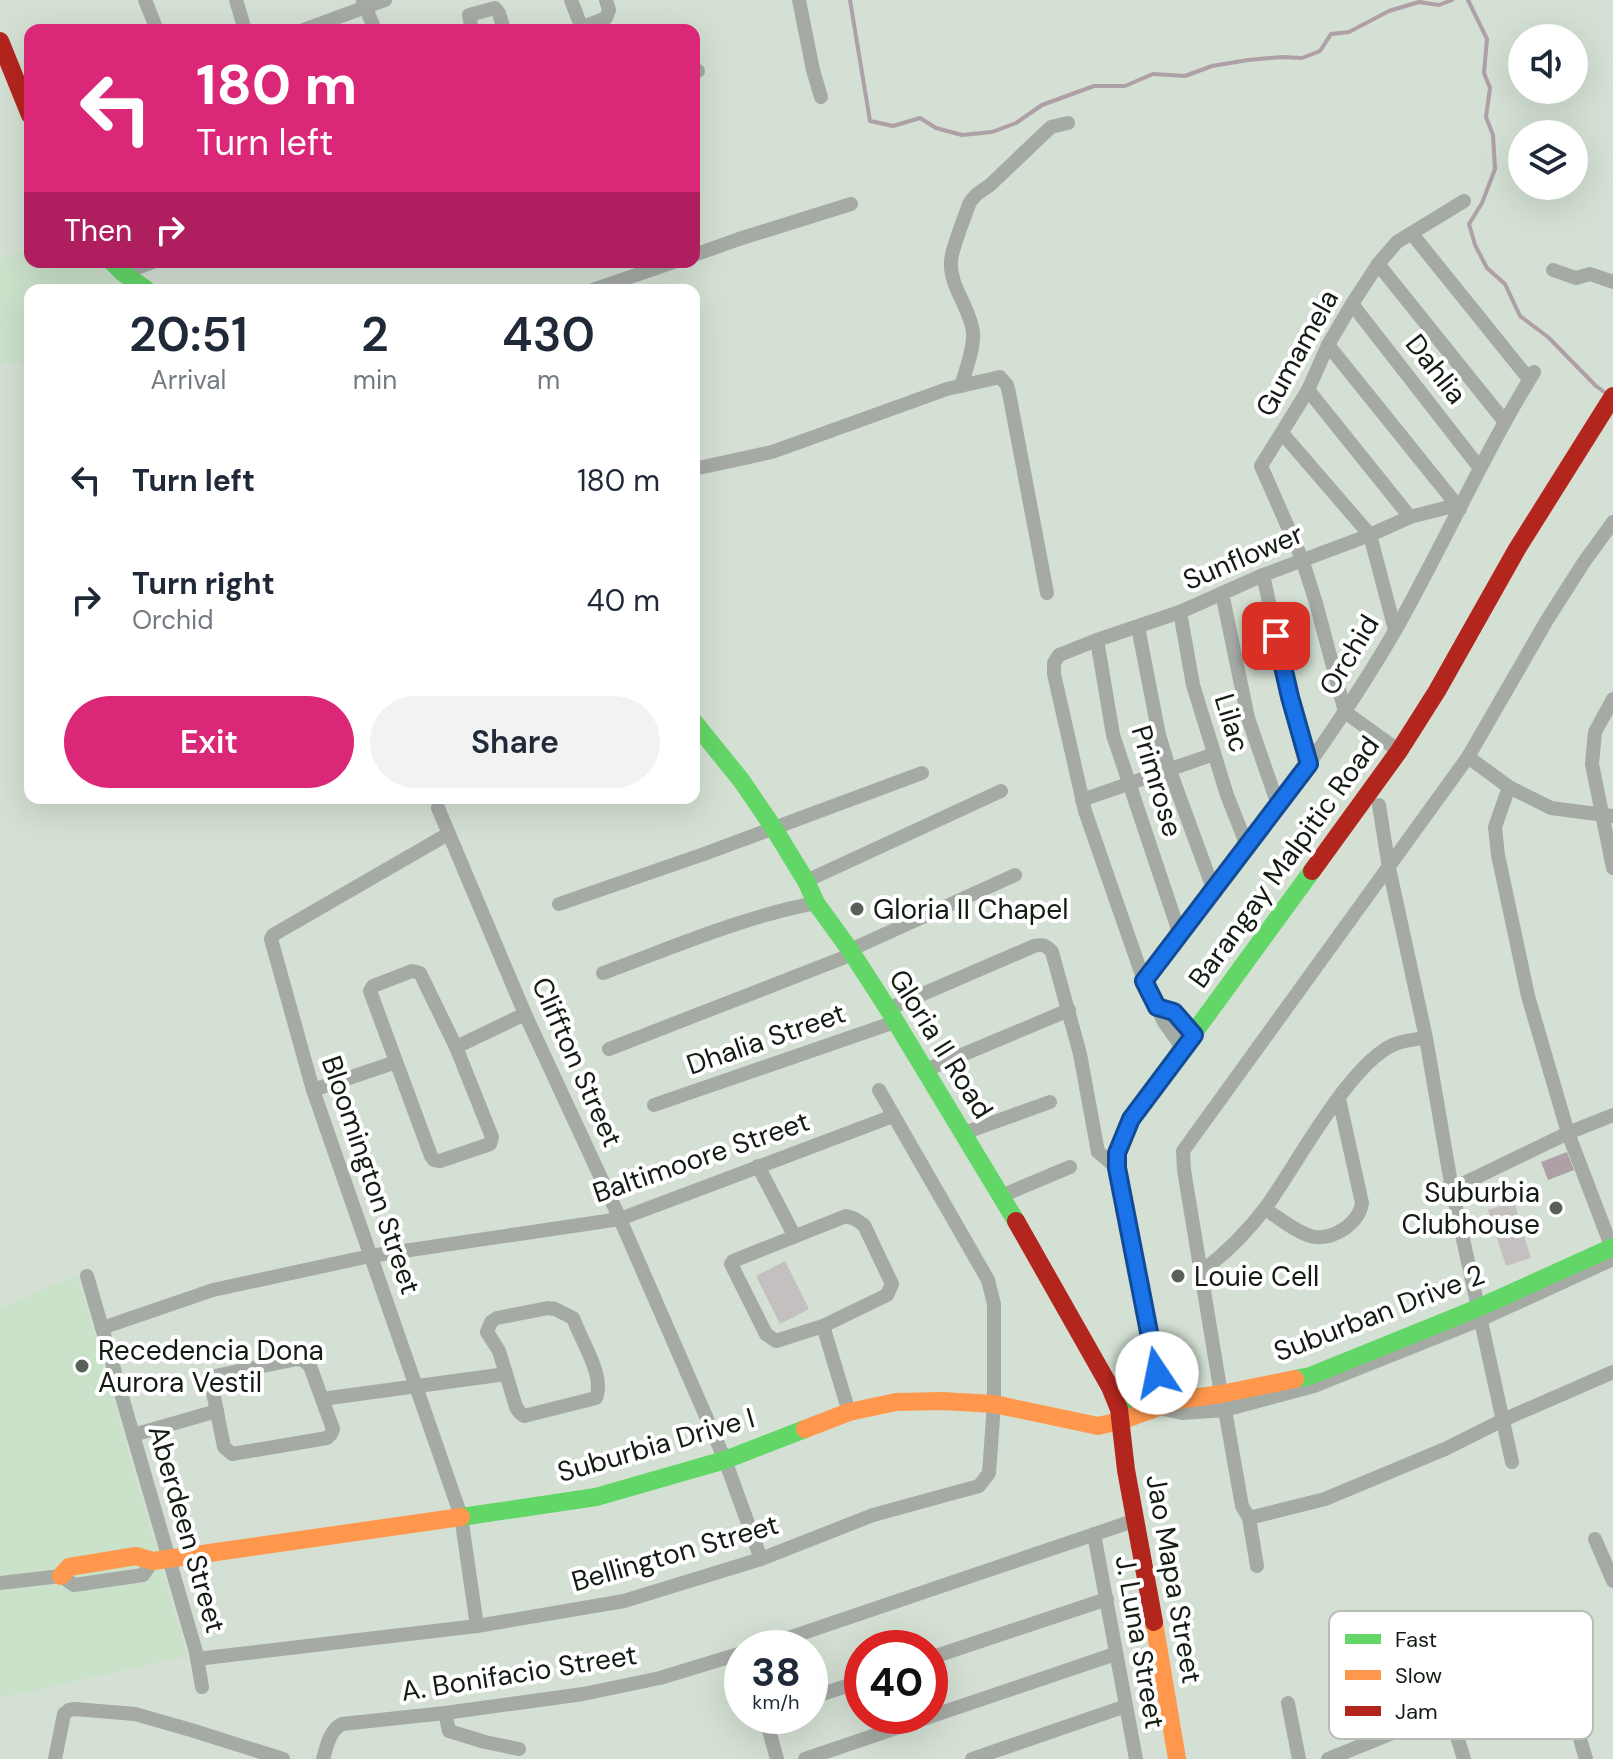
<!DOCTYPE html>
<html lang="en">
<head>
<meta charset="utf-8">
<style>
	:root { --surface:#fff; --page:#f2f2f3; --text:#1f2937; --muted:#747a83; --accent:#db2777 }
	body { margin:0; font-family:"DM Sans",sans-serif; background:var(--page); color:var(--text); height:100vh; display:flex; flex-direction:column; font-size:30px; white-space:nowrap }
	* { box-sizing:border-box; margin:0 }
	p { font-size:26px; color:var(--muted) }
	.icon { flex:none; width:44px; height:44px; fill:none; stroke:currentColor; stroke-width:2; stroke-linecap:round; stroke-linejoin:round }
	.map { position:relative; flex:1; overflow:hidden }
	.drawer { position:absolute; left:24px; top:284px; width:676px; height:520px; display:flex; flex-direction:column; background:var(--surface); border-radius:16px; box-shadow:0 8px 32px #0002 }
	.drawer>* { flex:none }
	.hud { position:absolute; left:24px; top:24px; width:676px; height:244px; border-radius:16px; box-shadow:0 8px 32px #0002; background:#db2777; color:#fff; overflow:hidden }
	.fabs { position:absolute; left:1508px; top:24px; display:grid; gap:16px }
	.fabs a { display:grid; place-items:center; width:80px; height:80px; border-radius:50%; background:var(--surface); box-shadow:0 8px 32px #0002; font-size:40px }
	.speed { position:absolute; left:724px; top:1630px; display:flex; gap:16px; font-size:40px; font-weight:700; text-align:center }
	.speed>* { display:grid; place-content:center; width:104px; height:104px; border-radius:50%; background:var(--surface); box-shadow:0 8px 32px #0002; line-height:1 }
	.speed small { font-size:20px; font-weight:400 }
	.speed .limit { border:12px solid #d22; background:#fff; color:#111 }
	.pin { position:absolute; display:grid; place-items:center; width:68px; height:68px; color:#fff; margin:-34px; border-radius:16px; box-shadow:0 4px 12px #0006 }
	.me { position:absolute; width:88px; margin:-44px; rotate:349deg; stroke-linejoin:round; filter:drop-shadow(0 0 6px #0008) }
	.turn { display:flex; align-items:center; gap:28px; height:168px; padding:0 40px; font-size:36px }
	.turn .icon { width:104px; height:104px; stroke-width:2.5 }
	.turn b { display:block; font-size:56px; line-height:68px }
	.then { display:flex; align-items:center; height:76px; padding:0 40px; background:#0003; gap:16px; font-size:30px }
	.eta { display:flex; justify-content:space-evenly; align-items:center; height:136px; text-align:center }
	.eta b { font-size:48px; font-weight:600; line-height:56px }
	.primary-button { display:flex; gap:16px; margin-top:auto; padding:16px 40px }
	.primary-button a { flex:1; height:92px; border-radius:48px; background:var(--accent); color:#fff; font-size:32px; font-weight:600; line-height:92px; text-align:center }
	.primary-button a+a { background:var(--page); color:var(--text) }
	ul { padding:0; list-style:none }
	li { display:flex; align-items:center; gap:24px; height:120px; padding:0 40px }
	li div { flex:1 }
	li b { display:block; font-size:30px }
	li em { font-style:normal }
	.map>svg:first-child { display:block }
</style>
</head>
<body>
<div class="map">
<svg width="1613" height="1759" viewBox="0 0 1613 1759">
	<rect width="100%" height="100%" fill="#d3e0d3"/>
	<g fill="#cae1ca">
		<path d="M 30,249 L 30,262 L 106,262 L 120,276 L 126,290 L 30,290 L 30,361 L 20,364 L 18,360 L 0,366 L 0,314 L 16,353 L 0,308 L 0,258 Z"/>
		<path d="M 77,1275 L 187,1656 L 0,1698 L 0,1309 Z"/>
	</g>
	<g fill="#c5c0c0">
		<path d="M 1514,1202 L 1531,1258 L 1506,1266 L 1488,1210 Z"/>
		<path d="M 785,1261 L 809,1309 L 780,1324 L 756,1276 Z"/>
	</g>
	<path fill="#af9fa6" d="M 1567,1152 L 1574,1170 L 1548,1180 L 1541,1162 Z"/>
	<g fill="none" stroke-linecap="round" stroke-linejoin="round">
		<g stroke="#af9fa6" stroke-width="4">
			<path d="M 850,0 L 870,121 L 893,126 L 920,118 L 936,128 L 962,135 L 992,132 L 1016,123 L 1042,105 L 1094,86 L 1125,86 L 1153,74 L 1185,76 L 1212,66 L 1248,60 L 1282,57 L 1302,58 L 1320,51 L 1331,34 L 1349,32 L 1389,11 L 1419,2 L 1439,5 L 1452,0"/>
			<path d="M 1468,0 L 1487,39 L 1484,73 L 1490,88 L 1486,117 L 1493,135 L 1495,169 L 1482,203 L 1469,224 L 1475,245 L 1487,268 L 1505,284 L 1520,316 L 1548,337 L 1596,386 L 1607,394"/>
		</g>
		<g stroke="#a5aaa5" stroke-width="14">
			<path d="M 145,0 L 157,30"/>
			<path d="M 236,0 L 245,30"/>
			<path d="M 571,0 L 581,26 L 583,27 L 606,18 L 609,10 L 606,0"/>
			<path d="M 799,0 L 813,70 L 821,97"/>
			<path d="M 363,1 L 375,30"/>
			<path d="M 303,30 L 385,0"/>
			<path d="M 472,30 L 469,15 L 495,8 L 499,13 L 504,30"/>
			<path d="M 694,72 L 698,71"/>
			<path d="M 1412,234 L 1529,379"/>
			<path d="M 694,255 L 739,239 L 851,204"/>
			<path d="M 1378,264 L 1505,422"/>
			<path d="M 1553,270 L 1576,278 L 1590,274 L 1613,282"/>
			<path d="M 123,273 L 153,262"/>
			<path d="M 592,290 L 674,262"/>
			<path d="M 1352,304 L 1479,467"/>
			<path d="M 1328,345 L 1460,509"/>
			<path d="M 961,386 C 966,369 974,349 973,332 C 970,307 949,286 951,261 C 952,247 965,216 970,202 L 977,194 L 990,185 L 1051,127 L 1068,123"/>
			<path d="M 1308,390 L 1410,517"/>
			<path d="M 1282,433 L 1370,535 L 1395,630"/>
			<path d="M 694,469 L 772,452 L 947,389 L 1000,377 L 1007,385 L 1009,393 L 1047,593"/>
			<path d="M 1613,522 L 1584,562 L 1547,620 L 1468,757 L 1183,1151 L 1184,1170 L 1221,1394 L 1225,1410 L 1242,1506 L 1249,1518 L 1325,1499 L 1445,1449 L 1503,1420 L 1613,1372"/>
			<path d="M 1263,575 L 1290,697 L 1309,764"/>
			<path d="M 1222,593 L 1248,718 L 1278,805"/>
			<path d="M 1180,612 L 1193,685 L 1227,795 L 1247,846"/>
			<path d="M 1138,627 L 1159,735 L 1170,771 L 1214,891"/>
			<path d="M 1097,640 L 1113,735 L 1180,935"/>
			<path d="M 1613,699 L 1595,732 L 1592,764 L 1613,868"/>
			<path d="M 1399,751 L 1345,712 L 1316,603 L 1302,559 L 1261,466 L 1308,390 L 1328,345 L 1352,304 L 1378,264 L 1397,242 L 1464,201"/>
			<path d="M 1468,757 L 1509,787 L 1551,808 L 1613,816"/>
			<path d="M 1509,787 L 1495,827 L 1498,855 L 1528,996 L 1568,1133 L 1613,1251"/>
			<path d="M 1082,800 L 1214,754"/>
			<path d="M 1379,805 L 1389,868 L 1426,1038 L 1452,1189 L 1512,1462"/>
			<path d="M 438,808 L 525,1014 L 620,1219 L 725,1460 L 761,1559"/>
			<path d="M 448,834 L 273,935 L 271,939 L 313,1090 L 461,1516 L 477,1626"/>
			<path d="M 806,881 L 1001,791"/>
			<path d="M 559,904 L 704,854 L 922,773"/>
			<path d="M 850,950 L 1015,875"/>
			<path d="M 412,971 L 420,973 L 456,1047 L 492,1137 L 490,1144 L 440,1161 L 434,1160 L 431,1156 L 370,991 L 373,986 Z"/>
			<path d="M 603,973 C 671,948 745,916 816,903"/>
			<path d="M 1144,981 C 1232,867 1324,754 1396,629 C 1444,544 1483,455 1534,372"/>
			<path d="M 1157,1007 L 1174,1012 L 1194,1035"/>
			<path d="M 888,1009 L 1034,946 C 1043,944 1046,945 1052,952 L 1080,1054 L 1098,1152 L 1117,1168"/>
			<path d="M 456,1047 L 525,1014"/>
			<path d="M 609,1049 L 853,954"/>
			<path d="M 1183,1049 L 1164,1022 L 1144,981 L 1085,811 L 1054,674 L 1054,663 L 1059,655 L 1097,640 L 1180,612 L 1263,575 L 1370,535 L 1410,517 L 1457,505"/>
			<path d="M 926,1070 L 1069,1010"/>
			<path d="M 313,1090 L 396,1062"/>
			<path d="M 654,1105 L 895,1022"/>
			<path d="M 964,1133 L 1050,1102"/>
			<path d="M 758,1166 L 794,1235"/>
			<path d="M 1452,1189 L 1568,1133 L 1613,1115"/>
			<path d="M 1001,1196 L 1070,1167"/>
			<path d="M 1265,1209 C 1278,1217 1299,1235 1315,1237 C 1335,1239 1359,1223 1362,1203 L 1339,1099"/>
			<path d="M 846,1216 L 855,1219 L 864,1225 L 892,1284 L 887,1295 L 823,1326 L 776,1341 L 766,1334 L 731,1264 L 733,1261 Z"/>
			<path d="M 1201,1272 C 1225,1254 1248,1231 1266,1207 C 1296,1166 1350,1062 1395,1044 C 1405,1040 1416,1039 1426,1038"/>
			<path d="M 87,1276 L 196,1652 L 202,1687"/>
			<path d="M 548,1308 L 555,1309 L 573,1318 C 581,1340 605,1376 596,1398 L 524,1416 L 520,1413 L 516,1407 L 499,1351 L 487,1332 L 491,1322 L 497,1318 Z"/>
			<path d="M 823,1326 L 849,1412"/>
			<path d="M 102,1328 L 213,1290 L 370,1256 L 620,1219 L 893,1116"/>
			<path d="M 297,1359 L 303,1360 L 310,1366 L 333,1429 L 331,1434 L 327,1438 L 232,1454 L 224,1447 L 211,1382 L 215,1376 Z"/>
			<path d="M 322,1399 L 506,1374"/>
			<path d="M 1159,1408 L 1182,1413 L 1225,1410 L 1314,1386 L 1482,1319 L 1613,1259"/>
			<path d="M 133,1435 L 217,1411"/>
			<path d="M 1249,1518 L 1257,1566"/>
			<path d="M 1094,1534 L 1136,1759"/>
			<path d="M 1595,1539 L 1613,1581"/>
			<path d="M 0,1583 L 61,1576 L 74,1585 L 143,1575 L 153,1561"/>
			<path d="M 1422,1622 L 1464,1759"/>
			<path d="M 759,1648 L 1136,1520"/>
			<path d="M 930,1658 L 1107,1599"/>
			<path d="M 197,1659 L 477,1626 L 624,1601 L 761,1559 L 873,1515 L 979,1486 L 989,1473 L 994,1404 L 994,1304 L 988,1280 L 879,1090"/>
			<path d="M 1445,1691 L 1536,1654"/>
			<path d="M 810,1698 L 862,1681"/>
			<path d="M 1288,1703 L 1299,1759"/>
			<path d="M 1572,1712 L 1586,1759"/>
			<path d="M 445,1713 L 449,1731 L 485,1742 L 519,1749"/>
			<path d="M 765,1716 L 777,1759"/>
			<path d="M 55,1759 L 64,1714 L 69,1710 L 75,1709 L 135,1714 L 191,1730 L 283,1759"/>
			<path d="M 323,1759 C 327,1746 329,1731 342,1724 L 445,1713 L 583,1694 L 660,1678 L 742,1653"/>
			<path d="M 805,1759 L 1115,1654"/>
			<path d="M 972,1759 L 1126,1706"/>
			<path d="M 1328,1759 L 1450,1710"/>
		</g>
		<g stroke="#63d668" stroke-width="18">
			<path d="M 112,262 L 123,273 L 147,290"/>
			<path d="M 694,722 L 741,780 L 773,827 L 806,881 L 816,903 L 850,950 L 888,1009 L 1016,1221"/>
			<path d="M 1295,1379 L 1310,1376 L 1478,1308 L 1613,1247"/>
			<path d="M 1119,1409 C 1137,1401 1149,1392 1157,1373 L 1117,1168 L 1117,1153 L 1131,1119 L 1312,871"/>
			<path d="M 461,1517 L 596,1497 L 725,1460 L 805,1429"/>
		</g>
		<g stroke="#ff974d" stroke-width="18">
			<path d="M 805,1429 L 849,1412 L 896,1402 L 942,1401 L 994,1404 L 1098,1426 L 1120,1421 L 1178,1400 L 1221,1394 L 1295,1379"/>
			<path d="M 61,1576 L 69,1567 L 136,1556 L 153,1561 L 461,1517"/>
			<path d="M 1154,1622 L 1177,1759"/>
		</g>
		<g stroke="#b3261e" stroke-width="18">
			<path d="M 0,41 L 30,115"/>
			<path d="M 1312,871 L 1399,751 L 1437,691 L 1517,549 L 1613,396"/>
			<path d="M 1016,1221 L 1110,1387 L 1119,1409 L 1126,1470 L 1154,1622"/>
		</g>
	</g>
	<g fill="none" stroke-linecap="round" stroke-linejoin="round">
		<g stroke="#114b97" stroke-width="20">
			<path id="route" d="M 1157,1373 L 1117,1168 L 1117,1153 L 1131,1119 L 1194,1035 L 1174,1012 L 1157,1007 L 1144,981 L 1309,764 L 1290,697 L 1276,636"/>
		</g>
		<use href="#route" stroke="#1a73e8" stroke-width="14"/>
	</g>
	<g fill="#576157" stroke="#fff" stroke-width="3">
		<circle cx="857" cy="909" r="8"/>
		<circle cx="1556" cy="1208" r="8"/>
		<circle cx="1178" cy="1276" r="8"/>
		<circle cx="82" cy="1366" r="8"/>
	</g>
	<g text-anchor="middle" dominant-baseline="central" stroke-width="8" stroke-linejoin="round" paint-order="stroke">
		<g font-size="28" fill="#141c14" stroke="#fff">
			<text transform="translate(1297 353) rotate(-61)">Gumamela</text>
			<text transform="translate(1436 369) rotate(52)">Dahlia</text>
			<text transform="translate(1243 557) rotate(-23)">Sunflower</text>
			<text transform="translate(1349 655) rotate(-59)">Orchid</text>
			<text transform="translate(1232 723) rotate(73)">Lilac</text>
			<text transform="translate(1157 781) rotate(73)">Primrose</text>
			<text transform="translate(1284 862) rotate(-54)">Barangay Malpitic Road</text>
			<text transform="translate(766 1039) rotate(-19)">Dhalia Street</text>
			<text transform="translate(941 1044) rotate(58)">Gloria II Road</text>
			<text transform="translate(577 1062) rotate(66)">Cliffton Street</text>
			<text transform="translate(701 1157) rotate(-19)">Baltimoore Street</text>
			<text transform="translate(371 1175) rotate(71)">Bloomington Street</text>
			<text transform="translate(1379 1313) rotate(-21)">Suburban Drive 2</text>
			<text transform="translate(656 1445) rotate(-16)">Suburbia Drive I</text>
			<text transform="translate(187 1529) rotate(74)">Aberdeen Street</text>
			<text transform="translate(675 1553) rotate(-16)">Bellington Street</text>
			<text transform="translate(1174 1579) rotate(80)">Jao Mapa Street</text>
			<text transform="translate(1140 1642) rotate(80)">J. Luna Street</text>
			<text transform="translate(519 1673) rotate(-9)">A. Bonifacio Street</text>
		</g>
		<g font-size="28" fill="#141c14" stroke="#fff" text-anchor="start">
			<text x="873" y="909">Gloria II Chapel</text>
			<text x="1540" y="1192" text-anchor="end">Suburbia<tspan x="1540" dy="32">Clubhouse</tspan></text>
			<text x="1194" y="1276">Louie Cell</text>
			<text x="98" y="1350">Recedencia Dona<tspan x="98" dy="32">Aurora Vestil</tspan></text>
		</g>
	</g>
	<rect x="1329" y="1611" width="264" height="128" rx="12" fill="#fff" stroke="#b8bbb8" stroke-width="2"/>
	<rect x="1345" y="1634" width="36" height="10" fill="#63d668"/>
	<rect x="1345" y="1670" width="36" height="10" fill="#ff974d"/>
	<rect x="1345" y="1706" width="36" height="10" fill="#b3261e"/>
	<g font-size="22" fill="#141c14">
		<text x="1395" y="1647">Fast</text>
		<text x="1395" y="1683">Slow</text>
		<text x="1395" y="1719">Jam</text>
	</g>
</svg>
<div class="fabs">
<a><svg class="icon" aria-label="sound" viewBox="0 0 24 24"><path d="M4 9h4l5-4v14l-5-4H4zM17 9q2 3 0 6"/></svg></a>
<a><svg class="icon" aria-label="layers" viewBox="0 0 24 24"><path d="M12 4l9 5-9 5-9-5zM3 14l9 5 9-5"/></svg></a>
</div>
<div class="speed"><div>38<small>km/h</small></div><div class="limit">40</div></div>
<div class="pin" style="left:1276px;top:636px;background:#d93025"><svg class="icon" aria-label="arrive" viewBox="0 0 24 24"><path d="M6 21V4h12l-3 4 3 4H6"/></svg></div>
<svg class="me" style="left:1157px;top:1373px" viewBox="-20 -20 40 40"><circle r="19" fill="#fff"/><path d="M0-13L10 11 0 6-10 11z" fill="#1a73e8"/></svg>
<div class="hud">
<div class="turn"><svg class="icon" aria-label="left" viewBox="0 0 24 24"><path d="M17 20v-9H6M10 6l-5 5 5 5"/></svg><div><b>180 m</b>Turn left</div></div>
<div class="then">Then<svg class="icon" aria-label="right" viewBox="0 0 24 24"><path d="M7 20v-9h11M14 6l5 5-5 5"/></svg></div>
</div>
<section class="drawer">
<div class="eta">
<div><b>20:51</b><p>Arrival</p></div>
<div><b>2</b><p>min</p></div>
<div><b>430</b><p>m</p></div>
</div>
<ul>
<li><svg class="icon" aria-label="left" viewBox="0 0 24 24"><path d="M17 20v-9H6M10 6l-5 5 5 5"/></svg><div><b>Turn left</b></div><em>180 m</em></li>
<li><svg class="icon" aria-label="right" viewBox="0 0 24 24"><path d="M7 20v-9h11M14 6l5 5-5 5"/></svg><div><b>Turn right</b><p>Orchid</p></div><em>40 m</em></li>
</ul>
<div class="primary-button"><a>Exit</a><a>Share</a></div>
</section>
</div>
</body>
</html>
